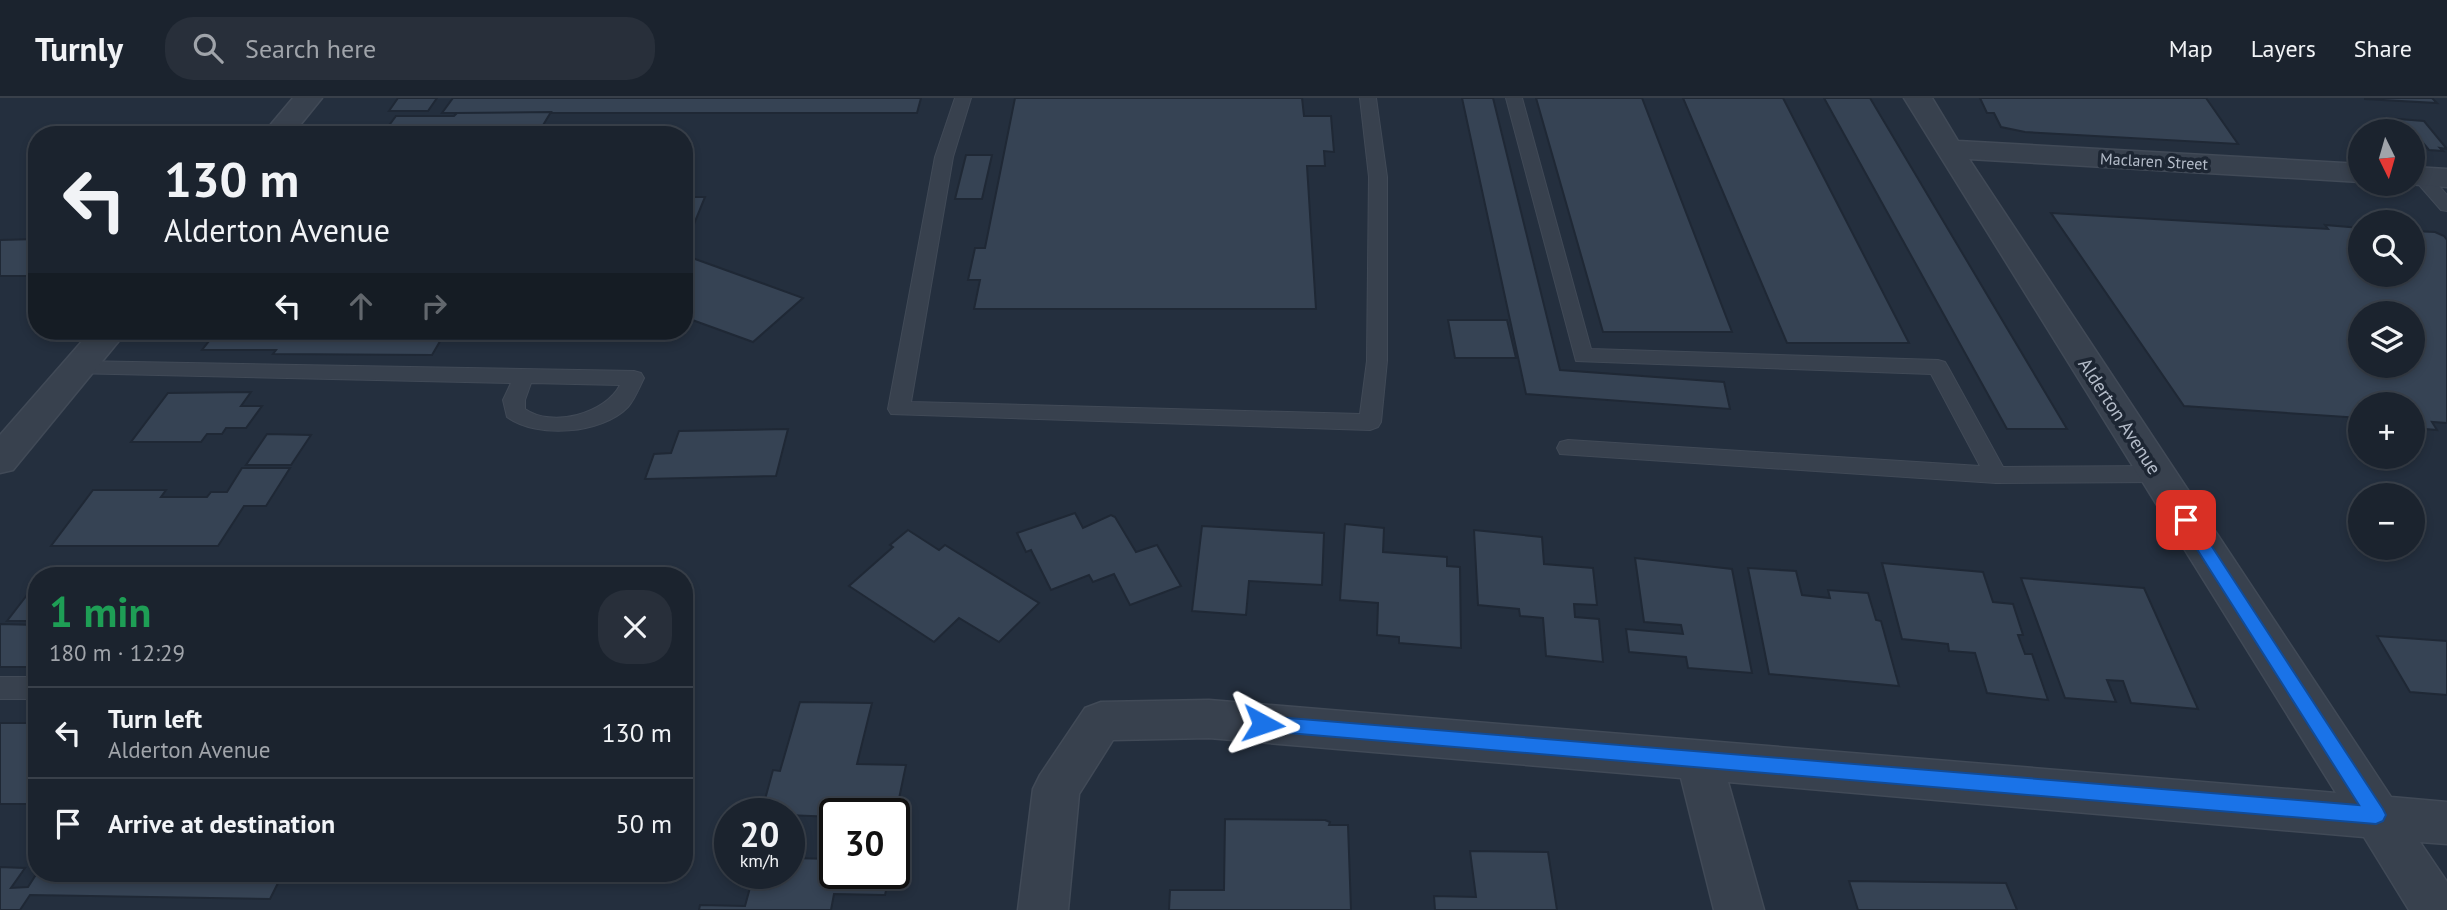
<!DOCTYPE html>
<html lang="en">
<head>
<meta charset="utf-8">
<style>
	:root { --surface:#1b232e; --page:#282f3a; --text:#f1f3f6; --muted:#a0a4aa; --line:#39404a }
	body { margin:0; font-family:"PT Sans",sans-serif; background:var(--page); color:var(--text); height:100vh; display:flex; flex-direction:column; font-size:26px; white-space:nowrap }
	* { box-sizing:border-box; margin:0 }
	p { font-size:23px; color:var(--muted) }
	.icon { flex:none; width:38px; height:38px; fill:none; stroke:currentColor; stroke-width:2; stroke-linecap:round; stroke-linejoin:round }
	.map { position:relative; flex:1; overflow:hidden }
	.panel { position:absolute; left:28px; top:469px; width:665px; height:315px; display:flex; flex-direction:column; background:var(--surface); border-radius:28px; box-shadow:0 4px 10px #0003,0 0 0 2px var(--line) }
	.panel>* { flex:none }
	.top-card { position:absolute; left:28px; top:28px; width:665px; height:214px; border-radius:28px; box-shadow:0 4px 10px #0003,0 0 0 2px var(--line); background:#1b232e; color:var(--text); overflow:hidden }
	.needle { width:46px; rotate:175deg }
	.tools { position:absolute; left:2348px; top:21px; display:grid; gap:14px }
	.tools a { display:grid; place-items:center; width:77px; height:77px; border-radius:50%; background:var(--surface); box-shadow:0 4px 10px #0003,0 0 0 2px var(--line); font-size:35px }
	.speed { position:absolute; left:714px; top:700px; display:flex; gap:14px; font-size:35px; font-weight:700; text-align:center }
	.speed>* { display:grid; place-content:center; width:91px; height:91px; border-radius:50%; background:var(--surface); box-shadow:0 4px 10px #0003,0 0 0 2px var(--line); line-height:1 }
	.speed small { font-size:18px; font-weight:400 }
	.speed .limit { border:4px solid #111; border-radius:10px; background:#fff; color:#111 }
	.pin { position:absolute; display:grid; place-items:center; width:60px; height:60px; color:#fff; margin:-30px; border-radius:14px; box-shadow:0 4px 10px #0006 }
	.me { position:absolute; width:77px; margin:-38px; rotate:95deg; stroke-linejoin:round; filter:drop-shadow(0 0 5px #0008) }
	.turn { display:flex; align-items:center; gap:24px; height:147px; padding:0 21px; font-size:32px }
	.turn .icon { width:91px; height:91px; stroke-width:2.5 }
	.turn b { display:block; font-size:49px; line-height:60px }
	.lanes { display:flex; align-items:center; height:66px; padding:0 21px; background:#0003; justify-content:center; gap:35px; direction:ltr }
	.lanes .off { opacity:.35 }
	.round { display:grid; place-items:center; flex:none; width:74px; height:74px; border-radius:28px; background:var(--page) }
	.headline { display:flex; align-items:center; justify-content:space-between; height:119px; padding:0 21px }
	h1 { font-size:42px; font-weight:800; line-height:52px; color:#1e9e55 }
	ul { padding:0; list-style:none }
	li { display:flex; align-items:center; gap:21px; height:91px; padding:0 21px; border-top:2px solid var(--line) }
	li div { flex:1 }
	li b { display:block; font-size:26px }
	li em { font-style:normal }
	header { display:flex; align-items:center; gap:42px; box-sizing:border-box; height:98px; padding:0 35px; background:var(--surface); border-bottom:2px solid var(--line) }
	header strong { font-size:33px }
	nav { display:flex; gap:38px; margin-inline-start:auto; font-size:24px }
	.search { width:490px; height:63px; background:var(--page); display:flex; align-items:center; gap:18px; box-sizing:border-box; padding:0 24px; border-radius:28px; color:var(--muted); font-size:26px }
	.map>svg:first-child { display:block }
</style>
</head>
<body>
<header>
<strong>Turnly</strong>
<div class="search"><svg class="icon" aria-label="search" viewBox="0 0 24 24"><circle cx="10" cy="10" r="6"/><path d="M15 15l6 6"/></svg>Search here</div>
<nav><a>Map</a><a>Layers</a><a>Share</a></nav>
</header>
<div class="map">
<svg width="2447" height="812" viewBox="0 0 2447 812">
	<rect width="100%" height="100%" fill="#242f3e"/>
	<g fill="#364354" stroke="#1f2835" stroke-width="2" fill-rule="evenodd">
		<path d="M 398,0 L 437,0 L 428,13 L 389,13 Z"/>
		<path d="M 453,0 L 921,0 L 917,15 L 442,15 Z"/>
		<path d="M 1015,0 L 1302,0 L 1304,18 L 1331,18 L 1334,54 L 1324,53 L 1325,68 L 1307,68 L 1316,211 L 974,211 L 980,182 L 968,182 L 975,150 L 985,150 Z"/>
		<path d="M 1462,0 L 1493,0 L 1560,272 L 1724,284 L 1730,311 L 1526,296 Z"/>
		<path d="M 1536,0 L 1642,0 L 1732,234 L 1603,234 Z"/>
		<path d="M 1683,0 L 1783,0 L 1909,245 L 1787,245 Z"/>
		<path d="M 1824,0 L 1870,0 L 2067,331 L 2007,331 Z"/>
		<path d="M 1980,0 L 2206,0 L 2238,46 L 2025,34 L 2001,29 L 1994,15 L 1987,15 Z"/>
		<path d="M 2365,0 L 2432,0 L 2437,5 L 2365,1 Z"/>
		<path d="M 551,14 L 537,37 L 382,37 L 396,18 L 454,18 L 457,15 Z"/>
		<path d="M 2386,20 L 2424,23 L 2447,51 L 2440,50 L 2443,53 L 2429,52 L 2407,26 L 2411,33 L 2397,33 Z"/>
		<path d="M 966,57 L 992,57 L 982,101 L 955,101 Z"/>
		<path d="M 684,99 L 705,99 L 690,136 L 684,136 Z"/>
		<path d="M 2051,115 L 2328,131 L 2325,127 L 2361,130 L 2361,177 L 2413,177 L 2413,133 L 2435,134 L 2444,138 L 2447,142 L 2447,325 L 2432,324 L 2437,332 L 2413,330 L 2413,306 L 2361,306 L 2361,320 L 2184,308 ZM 2361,215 L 2413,215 L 2413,268 L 2361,268 Z"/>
		<path d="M 37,141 L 37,178 L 0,178 L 0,142 Z"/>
		<path d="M 684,157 L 803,200 L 753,244 L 684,219 Z"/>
		<path d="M 1448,222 L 1507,222 L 1516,260 L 1455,260 Z"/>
		<path d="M 217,233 L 446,233 L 432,257 L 273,256 L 276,252 L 202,252 Z"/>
		<path d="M 251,294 L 241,308 L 262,308 L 246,330 L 226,330 L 222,336 L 207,336 L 201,344 L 131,344 L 168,295 Z"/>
		<path d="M 788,331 L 776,378 L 645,381 L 654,356 L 671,355 L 679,333 Z"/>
		<path d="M 267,336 L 311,337 L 291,367 L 246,367 Z"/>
		<path d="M 242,370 L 290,370 L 266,408 L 244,408 L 218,448 L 51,448 L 93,392 L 166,392 L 161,399 L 207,399 L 211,394 L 227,394 Z"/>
		<path d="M 1075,415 L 1083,430 L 1111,417 L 1115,419 L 1136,454 L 1157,447 L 1181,488 L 1130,507 L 1114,476 L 1093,484 L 1089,477 L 1051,492 L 1031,452 L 1026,454 L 1017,435 Z"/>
		<path d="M 1345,426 L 1384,430 L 1383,454 L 1447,459 L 1447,468 L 1460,469 L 1461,550 L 1399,545 L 1399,539 L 1377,537 L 1378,505 L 1340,502 Z"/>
		<path d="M 1202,428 L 1324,435 L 1322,487 L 1249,483 L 1246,517 L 1192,513 Z"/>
		<path d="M 908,432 L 939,452 L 945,447 L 1039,505 L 999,544 L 959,520 L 934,544 L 849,488 L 893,449 L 890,447 Z"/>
		<path d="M 1474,432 L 1542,439 L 1544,466 L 1593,470 L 1597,507 L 1574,506 L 1575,519 L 1599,521 L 1603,564 L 1546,558 L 1543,520 L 1520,518 L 1519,511 L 1478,507 Z"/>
		<path d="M 1635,460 L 1732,471 L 1752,575 L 1688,570 L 1686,559 L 1629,554 L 1626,531 L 1683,536 L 1681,527 L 1644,524 Z"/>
		<path d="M 1882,465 L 1983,474 L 1993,504 L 2013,506 L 2023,537 L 2018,537 L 2025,556 L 2032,556 L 2048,602 L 1987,595 L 1975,555 L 1949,553 L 1948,546 L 1902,541 Z"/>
		<path d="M 1748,470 L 1796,473 L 1802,497 L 1830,500 L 1828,492 L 1868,495 L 1876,522 L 1881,523 L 1899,588 L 1769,576 Z"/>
		<path d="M 2021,480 L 2144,490 L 2198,611 L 2131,605 L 2123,583 L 2107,582 L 2116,604 L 2065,600 Z"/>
		<path d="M 34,488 L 37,488 L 37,523 L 7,523 Z"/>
		<path d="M 0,526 L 37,527 L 37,569 L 0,569 Z"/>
		<path d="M 2377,538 L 2447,543 L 2447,597 L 2410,594 Z"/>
		<path d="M 800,604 L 872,605 L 857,666 L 906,667 L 895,720 L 894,716 L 835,716 L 835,719 L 761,716 L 773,672 L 780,673 Z"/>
		<rect x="0" y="625" width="37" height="81"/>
		<path d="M 1225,721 L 1325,722 L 1330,724 L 1329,727 L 1348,727 L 1351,812 L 1169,812 L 1170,792 L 1224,792 Z"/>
		<path d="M 789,743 L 796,743 L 792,760 L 833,761 L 835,754 L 835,775 L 890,775 L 885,797 L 834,796 L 831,812 L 699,812 L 700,807 L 745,808 L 754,775 L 789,775 Z"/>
		<path d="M 1470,753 L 1548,754 L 1557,812 L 1435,812 L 1434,798 L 1476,799 Z"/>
		<path d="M 0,769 L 25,770 L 11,790 L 28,789 L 37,775 L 283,775 L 270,801 L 30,797 L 20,812 L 0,812 Z"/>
		<path d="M 1849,783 L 2006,785 L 2017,812 L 1858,812 Z"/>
	</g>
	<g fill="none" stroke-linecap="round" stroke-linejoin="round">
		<g stroke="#414a57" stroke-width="2">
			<g id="lane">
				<path d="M 955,0 L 971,0 L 953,59 L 911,304 L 1360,316 L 1367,263 L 1369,79 L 1360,0 L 1376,0 L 1387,79 L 1387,263 L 1381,324 L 1378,329 L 1370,332 L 891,316 L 888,311 L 935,59 Z"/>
				<path d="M 1506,0 L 1522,0 L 1591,251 L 1938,262 L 1945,264 L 1948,269 L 2003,369 L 2157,368 L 2165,370 L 2168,376 L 2165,382 L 2157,384 L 1996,385 L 1560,356 L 1557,350 L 1560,344 L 1568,342 L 1980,368 L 1931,276 L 1576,263 Z"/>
				<path d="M 2421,73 L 2427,74 L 2447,97 L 2447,113 L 2441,112 L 2413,80 L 2415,74 Z"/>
				<path d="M 78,263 L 634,273 L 641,275 L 644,280 C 639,290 635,301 628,309 C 602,336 537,341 507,319 L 503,302 L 511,285 L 71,275 L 68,270 L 71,265 ZM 531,285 L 620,287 C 605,316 552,330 525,311 L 525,302 Z"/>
				<rect x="0" y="579" width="37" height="22"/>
			</g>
		</g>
		<g stroke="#414a57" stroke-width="3">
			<g id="street">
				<path d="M 293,0 L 322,0 L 292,37 L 262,37 Z"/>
				<path d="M 1904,0 L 1932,0 L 1958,43 L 2361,66 L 2361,84 L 1969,61 L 2391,699 L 2447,704 L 2447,746 L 2420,744 L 2447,784 L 2447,812 L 2409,812 L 2364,739 L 1728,684 L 1764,812 L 1714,812 L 1681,680 L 1209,640 L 1113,642 L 1079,696 L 1068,812 L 1018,812 L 1033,691 L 1040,677 L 1085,610 L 1101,604 L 1209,602 L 2336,695 Z"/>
				<path d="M 2413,69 L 2447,71 L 2447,89 L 2408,86 L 2413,86 Z"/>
				<path d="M 91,233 L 127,233 L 13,372 L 0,375 L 0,337 Z"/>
			</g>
		</g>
		<use href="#lane" fill="#38414e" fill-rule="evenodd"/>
		<use href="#street" fill="#38414e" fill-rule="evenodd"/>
	</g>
	<path fill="#1a73e8" stroke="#114b97" stroke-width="2" d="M 2186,416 L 2192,418 L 2383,711 L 2386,717 L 2383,723 L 2376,726 L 1263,633 L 1257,631 L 1254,626 L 1257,620 L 1263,618 L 2359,707 L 2181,426 L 2178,422 L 2181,418 Z"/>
	<g text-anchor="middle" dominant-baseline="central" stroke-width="7" stroke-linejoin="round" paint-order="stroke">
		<g font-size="16" fill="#b4bcc9" stroke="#1d2633">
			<text transform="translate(2154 63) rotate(3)">Maclaren Street</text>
		</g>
		<g font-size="19" fill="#b4bcc9" stroke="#1d2633">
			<text transform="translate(2120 318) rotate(57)">Alderton Avenue</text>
		</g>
	</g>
</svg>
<div class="tools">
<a><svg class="needle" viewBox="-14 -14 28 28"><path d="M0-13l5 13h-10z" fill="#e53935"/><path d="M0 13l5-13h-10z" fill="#a0a4aa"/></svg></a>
<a><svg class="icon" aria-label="search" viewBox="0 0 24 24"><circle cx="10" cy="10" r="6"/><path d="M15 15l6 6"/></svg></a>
<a><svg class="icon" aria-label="layers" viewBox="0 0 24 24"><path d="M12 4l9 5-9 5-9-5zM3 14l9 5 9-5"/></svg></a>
<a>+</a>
<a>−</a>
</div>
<div class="speed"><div>20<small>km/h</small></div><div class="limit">30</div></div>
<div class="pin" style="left:2186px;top:422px;background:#d93025"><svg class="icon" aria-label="arrive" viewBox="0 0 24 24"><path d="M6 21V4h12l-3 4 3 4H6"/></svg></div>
<svg class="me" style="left:1263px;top:626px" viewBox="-20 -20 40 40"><path d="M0-17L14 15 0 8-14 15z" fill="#1a73e8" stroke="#fff" stroke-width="4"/></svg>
<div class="top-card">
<div class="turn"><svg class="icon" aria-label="left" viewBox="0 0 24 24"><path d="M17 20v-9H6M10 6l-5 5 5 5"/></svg><div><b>130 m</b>Alderton Avenue</div></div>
<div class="lanes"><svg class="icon" aria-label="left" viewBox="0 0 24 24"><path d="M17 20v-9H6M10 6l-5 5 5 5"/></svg><svg class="icon off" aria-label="ahead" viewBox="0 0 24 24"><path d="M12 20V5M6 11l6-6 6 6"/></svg><svg class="icon off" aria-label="right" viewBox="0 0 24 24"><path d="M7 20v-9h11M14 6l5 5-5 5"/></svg></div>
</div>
<section class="panel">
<div class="headline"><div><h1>1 min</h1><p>180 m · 12:29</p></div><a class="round"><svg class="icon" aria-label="close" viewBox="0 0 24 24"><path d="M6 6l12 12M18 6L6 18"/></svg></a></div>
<ul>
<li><svg class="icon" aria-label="left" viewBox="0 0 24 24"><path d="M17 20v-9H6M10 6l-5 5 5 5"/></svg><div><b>Turn left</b><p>Alderton Avenue</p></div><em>130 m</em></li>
<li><svg class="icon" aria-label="arrive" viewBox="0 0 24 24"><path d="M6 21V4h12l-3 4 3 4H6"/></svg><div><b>Arrive at destination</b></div><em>50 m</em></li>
</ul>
</section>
</div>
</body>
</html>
